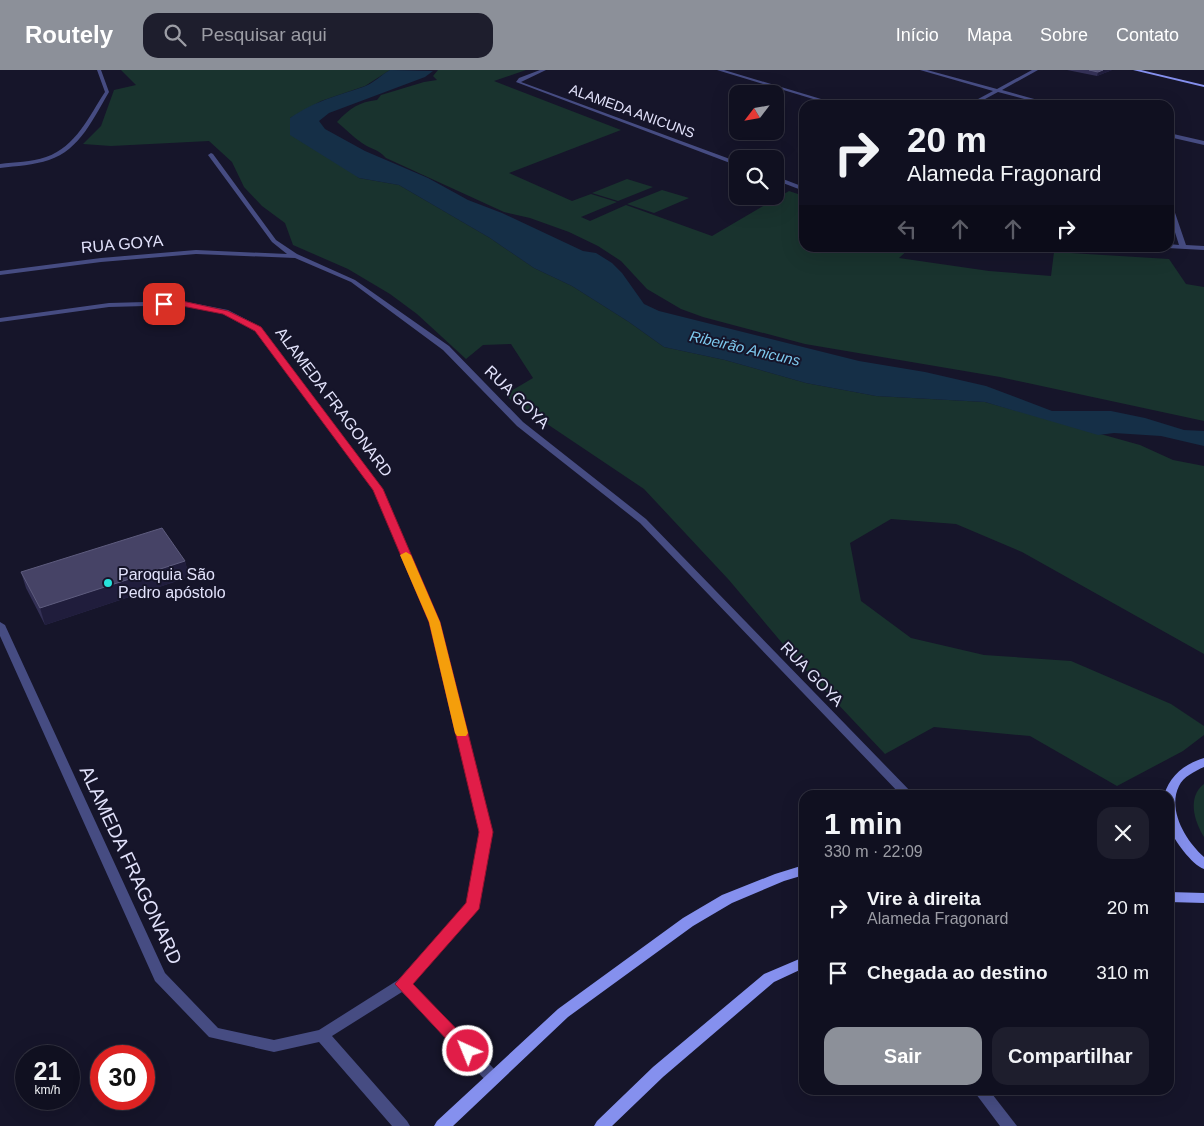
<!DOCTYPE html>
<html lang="pt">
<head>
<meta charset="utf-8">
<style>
	:root { --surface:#101020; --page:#1e1e2d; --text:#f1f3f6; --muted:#9c9da5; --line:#30303e; --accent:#8c9099 }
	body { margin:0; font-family:Arial,sans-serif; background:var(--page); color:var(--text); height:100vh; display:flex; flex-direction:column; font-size:19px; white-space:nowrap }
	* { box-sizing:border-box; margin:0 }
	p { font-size:16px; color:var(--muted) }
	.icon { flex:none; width:28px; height:28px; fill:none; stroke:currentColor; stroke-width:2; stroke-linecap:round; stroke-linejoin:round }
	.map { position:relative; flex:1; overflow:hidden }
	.panel { position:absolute; left:799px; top:720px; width:375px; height:305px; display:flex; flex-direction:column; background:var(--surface); border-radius:15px; box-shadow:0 5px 20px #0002,0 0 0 1px var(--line) }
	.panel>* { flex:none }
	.hud { position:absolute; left:799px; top:30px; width:375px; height:152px; border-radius:15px; box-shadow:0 5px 20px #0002,0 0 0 1px var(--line); background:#101020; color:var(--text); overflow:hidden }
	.needle { width:32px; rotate:239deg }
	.tools { position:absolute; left:729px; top:15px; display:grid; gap:10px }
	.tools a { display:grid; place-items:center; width:55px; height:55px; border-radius:10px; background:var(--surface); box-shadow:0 5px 20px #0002,0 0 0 1px var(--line); font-size:25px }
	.speed { position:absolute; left:15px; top:975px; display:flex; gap:10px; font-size:25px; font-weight:700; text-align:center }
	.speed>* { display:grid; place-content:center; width:65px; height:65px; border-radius:50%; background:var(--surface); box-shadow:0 5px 20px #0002,0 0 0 1px var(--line); line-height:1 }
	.speed small { font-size:12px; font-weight:400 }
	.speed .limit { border:8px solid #d22; background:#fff; color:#111 }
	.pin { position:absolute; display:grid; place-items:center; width:42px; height:42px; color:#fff; margin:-21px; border-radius:10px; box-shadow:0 2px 8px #0006 }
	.me { position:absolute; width:55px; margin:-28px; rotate:316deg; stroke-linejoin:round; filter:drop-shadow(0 0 4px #0008) }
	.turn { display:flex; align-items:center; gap:18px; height:105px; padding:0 25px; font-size:22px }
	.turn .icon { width:65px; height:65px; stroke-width:2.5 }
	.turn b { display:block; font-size:35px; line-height:42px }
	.lanes { display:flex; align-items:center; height:48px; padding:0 25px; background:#0003; justify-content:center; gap:25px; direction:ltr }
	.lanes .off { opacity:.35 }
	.round { display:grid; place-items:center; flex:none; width:52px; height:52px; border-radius:15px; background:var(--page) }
	.headline { display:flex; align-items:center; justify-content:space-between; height:85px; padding:0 25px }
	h1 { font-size:30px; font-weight:700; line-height:38px }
	.action { display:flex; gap:10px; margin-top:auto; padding:10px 25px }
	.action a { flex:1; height:58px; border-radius:15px; background:var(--accent); color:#fff; font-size:20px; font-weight:700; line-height:58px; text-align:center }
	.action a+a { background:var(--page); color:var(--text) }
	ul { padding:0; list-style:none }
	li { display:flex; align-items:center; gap:15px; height:65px; padding:0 25px }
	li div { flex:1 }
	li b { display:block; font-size:19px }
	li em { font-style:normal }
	header { display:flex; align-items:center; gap:30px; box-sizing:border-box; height:70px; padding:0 25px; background:var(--accent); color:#fff }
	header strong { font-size:24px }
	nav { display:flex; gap:28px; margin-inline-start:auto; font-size:18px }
	.search { width:350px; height:45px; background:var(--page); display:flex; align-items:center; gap:12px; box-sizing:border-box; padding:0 18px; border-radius:15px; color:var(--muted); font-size:19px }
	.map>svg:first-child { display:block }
</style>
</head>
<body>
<header>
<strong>Routely</strong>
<div class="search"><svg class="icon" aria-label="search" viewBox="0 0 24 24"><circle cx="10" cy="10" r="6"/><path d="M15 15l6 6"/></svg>Pesquisar aqui</div>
<nav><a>Início</a><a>Mapa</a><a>Sobre</a><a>Contato</a></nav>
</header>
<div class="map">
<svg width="1204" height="1056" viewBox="0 0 1204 1056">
	<rect width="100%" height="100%" fill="#16152a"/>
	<g fill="#19332e">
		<path d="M 121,0 L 390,0 L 365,16 L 321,31 L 290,48 L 359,108 L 399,115 L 490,168 L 534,198 L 572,216 L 629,252 L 664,277 L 725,290 L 806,313 L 876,326 L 985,332 L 1140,375 L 1173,390 L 1204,396 L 1204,584 L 1022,482 L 956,454 L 891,449 L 850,473 L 861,531 L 911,568 L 984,585 L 1071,591 L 1171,634 L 1204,656 L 1204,665 L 1183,681 L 1117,716 L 1030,666 L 934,657 L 885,684 L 799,593 L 729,510 L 644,419 L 504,325 L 533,308 L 511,274 L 483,275 L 466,289 L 417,244 L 390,224 L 348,199 L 293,175 L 285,153 L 262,136 L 244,117 L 232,92 L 209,71 L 111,76 L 83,74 L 101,56 L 114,20 L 136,15 Z"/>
		<path d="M 438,0 L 526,0 L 494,11 L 621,60 L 509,103 L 572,131 L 591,124 L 617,132 L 581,147 L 590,151 L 626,135 L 712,166 L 789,121 L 804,126 L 804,178 L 910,178 L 899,188 L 989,201 L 1051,206 L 1054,182 L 1169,189 L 1186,214 L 1204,217 L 1204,351 L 1000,307 L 805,274 L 703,247 L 681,239 L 647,219 L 621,191 L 598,176 L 569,162 L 530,148 L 504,142 L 386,88 C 377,78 372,80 362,73 C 353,67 346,59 337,52 C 350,38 359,32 377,30 L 381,25 L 424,12 L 437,10 L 433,6 Z"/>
		<path d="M 627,109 L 653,117 L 618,131 L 592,123 Z"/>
		<path d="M 662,120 L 689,128 L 654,143 L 627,134 Z"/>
		<path d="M 1204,714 L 1204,767 C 1194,751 1187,727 1204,714 Z"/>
	</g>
	<path fill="#152f47" d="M 390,0 L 433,1 L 425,7 L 329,43 L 319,51 L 325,59 L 365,81 L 428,108 L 468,130 L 502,143 L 583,181 L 596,183 L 612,193 L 622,203 L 644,234 L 659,241 L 859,291 L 925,302 L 986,316 L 1052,341 L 1111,341 L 1145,348 L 1184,360 L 1204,361 L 1204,376 L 1161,366 L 1114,363 L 1098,365 L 985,332 L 876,326 L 806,313 L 725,290 L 664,277 L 629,252 L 572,216 L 534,198 L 490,168 L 399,115 L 359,108 L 290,65 L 290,48 C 317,30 334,27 363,17 C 373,14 381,5 390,0 Z"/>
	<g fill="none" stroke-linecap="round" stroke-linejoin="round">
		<g fill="#464c82" fill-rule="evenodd">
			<path d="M 97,0 L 101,0 L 109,22 C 94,47 80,80 49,90 C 34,95 17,96 0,98 L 0,94 C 15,92 31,92 46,87 C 76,77 89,46 105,22 Z"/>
			<path d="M 540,0 L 546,0 L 521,12 L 738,92 L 738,96 L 516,12 L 519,8 Z"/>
			<path d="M 717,0 L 724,0 L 841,35 L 833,35 Z"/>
			<path d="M 920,0 L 927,0 L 997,19 L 1032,0 L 1038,0 L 1002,20 L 1056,35 L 1047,35 L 998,22 L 974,35 L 967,35 L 993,21 Z"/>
			<path d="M 1169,63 L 1204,71 L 1204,75 L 1169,67 Z"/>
			<path d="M 211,83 L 213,84 L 276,170 L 297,184 L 355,210 L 449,276 L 523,352 L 646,449 L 914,725 L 901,725 L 640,453 L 517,356 L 443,280 L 351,212 L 295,188 L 196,184 L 101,192 L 0,205 L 0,201 L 101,188 L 196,180 L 287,184 L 272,172 L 208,85 Z"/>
			<path d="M 775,106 L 804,117 L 804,121 L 775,110 Z"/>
			<path d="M 1169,132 L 1172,134 L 1186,175 L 1204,176 L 1204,180 L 1167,178 L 1169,178 L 1169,174 L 1179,175 L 1169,143 Z"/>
			<path d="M 182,231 L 228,240 L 261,257 L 382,419 L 440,552 L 492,762 L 478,839 L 412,914 L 498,1003 L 500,1008 L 498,1013 L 493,1015 L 488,1013 L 402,922 L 332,966 L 407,1051 L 410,1056 L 392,1056 L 319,972 L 274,982 L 209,967 L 155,911 L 0,566 L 0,552 L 5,555 L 165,903 L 218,958 L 274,970 L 319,960 L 398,910 L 467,833 L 480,762 L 430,552 L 374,419 L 255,261 L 223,244 L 182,235 L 109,237 L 0,252 L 0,248 L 109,233 Z"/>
			<path d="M 973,1020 L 989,1020 L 1017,1056 L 1000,1056 Z"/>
		</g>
		<g fill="#8590ee" fill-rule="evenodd">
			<path d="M 1133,0 L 1141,0 L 1204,15 L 1204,17 Z"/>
			<path d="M 1204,688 L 1204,697 C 1195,701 1183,707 1179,716 C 1167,740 1186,771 1204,787 L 1204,799 C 1192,795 1173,769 1169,757 C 1167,747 1169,735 1169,725 L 1164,725 C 1170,706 1184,694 1204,688 Z"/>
			<path d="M 804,795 L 804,805 L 784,811 L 732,833 L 693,856 L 568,947 L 453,1056 L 434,1056 L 437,1051 L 558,939 L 683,848 L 722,825 L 775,804 Z"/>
			<path d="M 1169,822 L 1204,823 L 1204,833 L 1169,832 Z"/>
			<path d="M 804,887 L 804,898 L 774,912 L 663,1007 L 612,1056 L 594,1056 L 597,1051 L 653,997 L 764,904 Z"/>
		</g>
	</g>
	<g fill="#333055">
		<path d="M 1067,0 L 1112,0 L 1097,6 Z"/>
		<path d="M 185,491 L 189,507 L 45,555 L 26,518 L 21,502 Z"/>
	</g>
	<g fill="#201d3c">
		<path d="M 1103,0 L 1112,0 L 1097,6 L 1098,2 Z"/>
		<path d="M 185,491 L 189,507 L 45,555 L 40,538 Z"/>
	</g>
	<g fill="#464366" stroke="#5e5c7e">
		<path d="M 1089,0 L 1103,0 L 1098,2 Z"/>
		<path d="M 162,458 L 185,491 L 40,538 L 21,502 Z"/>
	</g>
	<path fill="#e11d48" stroke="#92132f" d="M 164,231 L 182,231 L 228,241 L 261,257 L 383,419 L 440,552 L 493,762 L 479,839 L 413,914 L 473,976 L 476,981 L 473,986 L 468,988 L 462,986 L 395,914 L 466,833 L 479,762 L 429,552 L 373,420 L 255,261 L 223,244 L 182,236 L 161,236 L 160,234 Z"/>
	<path fill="#f59e0b" d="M 406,482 L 411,485 L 440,552 L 468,663 L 466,666 L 457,666 L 455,663 L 429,552 L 400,485 Z"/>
	<circle fill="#27e2db" stroke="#16152a" stroke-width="2" cx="108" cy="513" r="5"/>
	<g text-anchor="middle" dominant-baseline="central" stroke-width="4" stroke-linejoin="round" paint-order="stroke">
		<g font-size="14" fill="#e2e2fb" stroke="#16152a">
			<text transform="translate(632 41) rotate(20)">ALAMEDA ANICUNS</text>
		</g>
		<g font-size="15" font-style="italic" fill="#7dc8ed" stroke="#16152a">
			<text transform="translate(745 278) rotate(13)">Ribeirão Anicuns</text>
		</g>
		<g font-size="16" fill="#e2e2fb" stroke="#16152a">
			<text transform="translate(122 174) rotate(-5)">RUA GOYA</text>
			<text transform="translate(517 327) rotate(44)">RUA GOYA</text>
			<text transform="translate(334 332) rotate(53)">ALAMEDA FRAGONARD</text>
			<text transform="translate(812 604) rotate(46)">RUA GOYA</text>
		</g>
		<g font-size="16" fill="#e2e2fb" stroke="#16152a" text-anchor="start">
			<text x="118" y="504">Paroquia São<tspan x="118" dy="18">Pedro apóstolo</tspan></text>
		</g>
		<g font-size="19" fill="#e2e2fb" stroke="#16152a">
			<text transform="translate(131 795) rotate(65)">ALAMEDA FRAGONARD</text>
		</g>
	</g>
</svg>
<div class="tools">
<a><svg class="needle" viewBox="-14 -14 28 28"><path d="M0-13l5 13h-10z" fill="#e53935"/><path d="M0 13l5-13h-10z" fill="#9c9da5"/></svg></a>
<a><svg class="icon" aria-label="search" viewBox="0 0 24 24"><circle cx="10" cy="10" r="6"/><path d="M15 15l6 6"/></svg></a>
</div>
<div class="speed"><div>21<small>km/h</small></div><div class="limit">30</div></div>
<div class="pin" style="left:164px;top:234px;background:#d93025"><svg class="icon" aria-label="arrive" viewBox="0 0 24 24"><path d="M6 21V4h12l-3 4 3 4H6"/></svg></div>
<svg class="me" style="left:468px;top:981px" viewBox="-20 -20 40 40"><circle r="17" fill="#e11d48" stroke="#fff" stroke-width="3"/><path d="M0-11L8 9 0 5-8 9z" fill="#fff"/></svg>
<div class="hud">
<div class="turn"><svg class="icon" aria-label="right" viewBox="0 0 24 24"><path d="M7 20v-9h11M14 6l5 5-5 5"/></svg><div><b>20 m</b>Alameda Fragonard</div></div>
<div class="lanes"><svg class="icon off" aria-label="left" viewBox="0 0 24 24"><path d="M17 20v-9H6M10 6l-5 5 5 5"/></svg><svg class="icon off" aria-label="ahead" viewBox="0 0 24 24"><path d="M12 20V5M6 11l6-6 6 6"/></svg><svg class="icon off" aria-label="ahead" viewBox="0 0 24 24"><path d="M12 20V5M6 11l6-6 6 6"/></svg><svg class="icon" aria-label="right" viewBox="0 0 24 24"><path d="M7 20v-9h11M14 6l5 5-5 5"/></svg></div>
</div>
<section class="panel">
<div class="headline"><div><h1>1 min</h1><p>330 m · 22:09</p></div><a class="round"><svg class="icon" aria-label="close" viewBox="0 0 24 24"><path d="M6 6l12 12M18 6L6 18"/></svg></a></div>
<ul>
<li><svg class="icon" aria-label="right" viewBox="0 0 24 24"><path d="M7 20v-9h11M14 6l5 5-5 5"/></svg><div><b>Vire à direita</b><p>Alameda Fragonard</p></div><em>20 m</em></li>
<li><svg class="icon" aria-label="arrive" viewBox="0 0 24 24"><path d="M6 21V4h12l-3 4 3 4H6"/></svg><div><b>Chegada ao destino</b></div><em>310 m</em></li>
</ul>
<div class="action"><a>Sair</a><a>Compartilhar</a></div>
</section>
</div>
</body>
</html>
